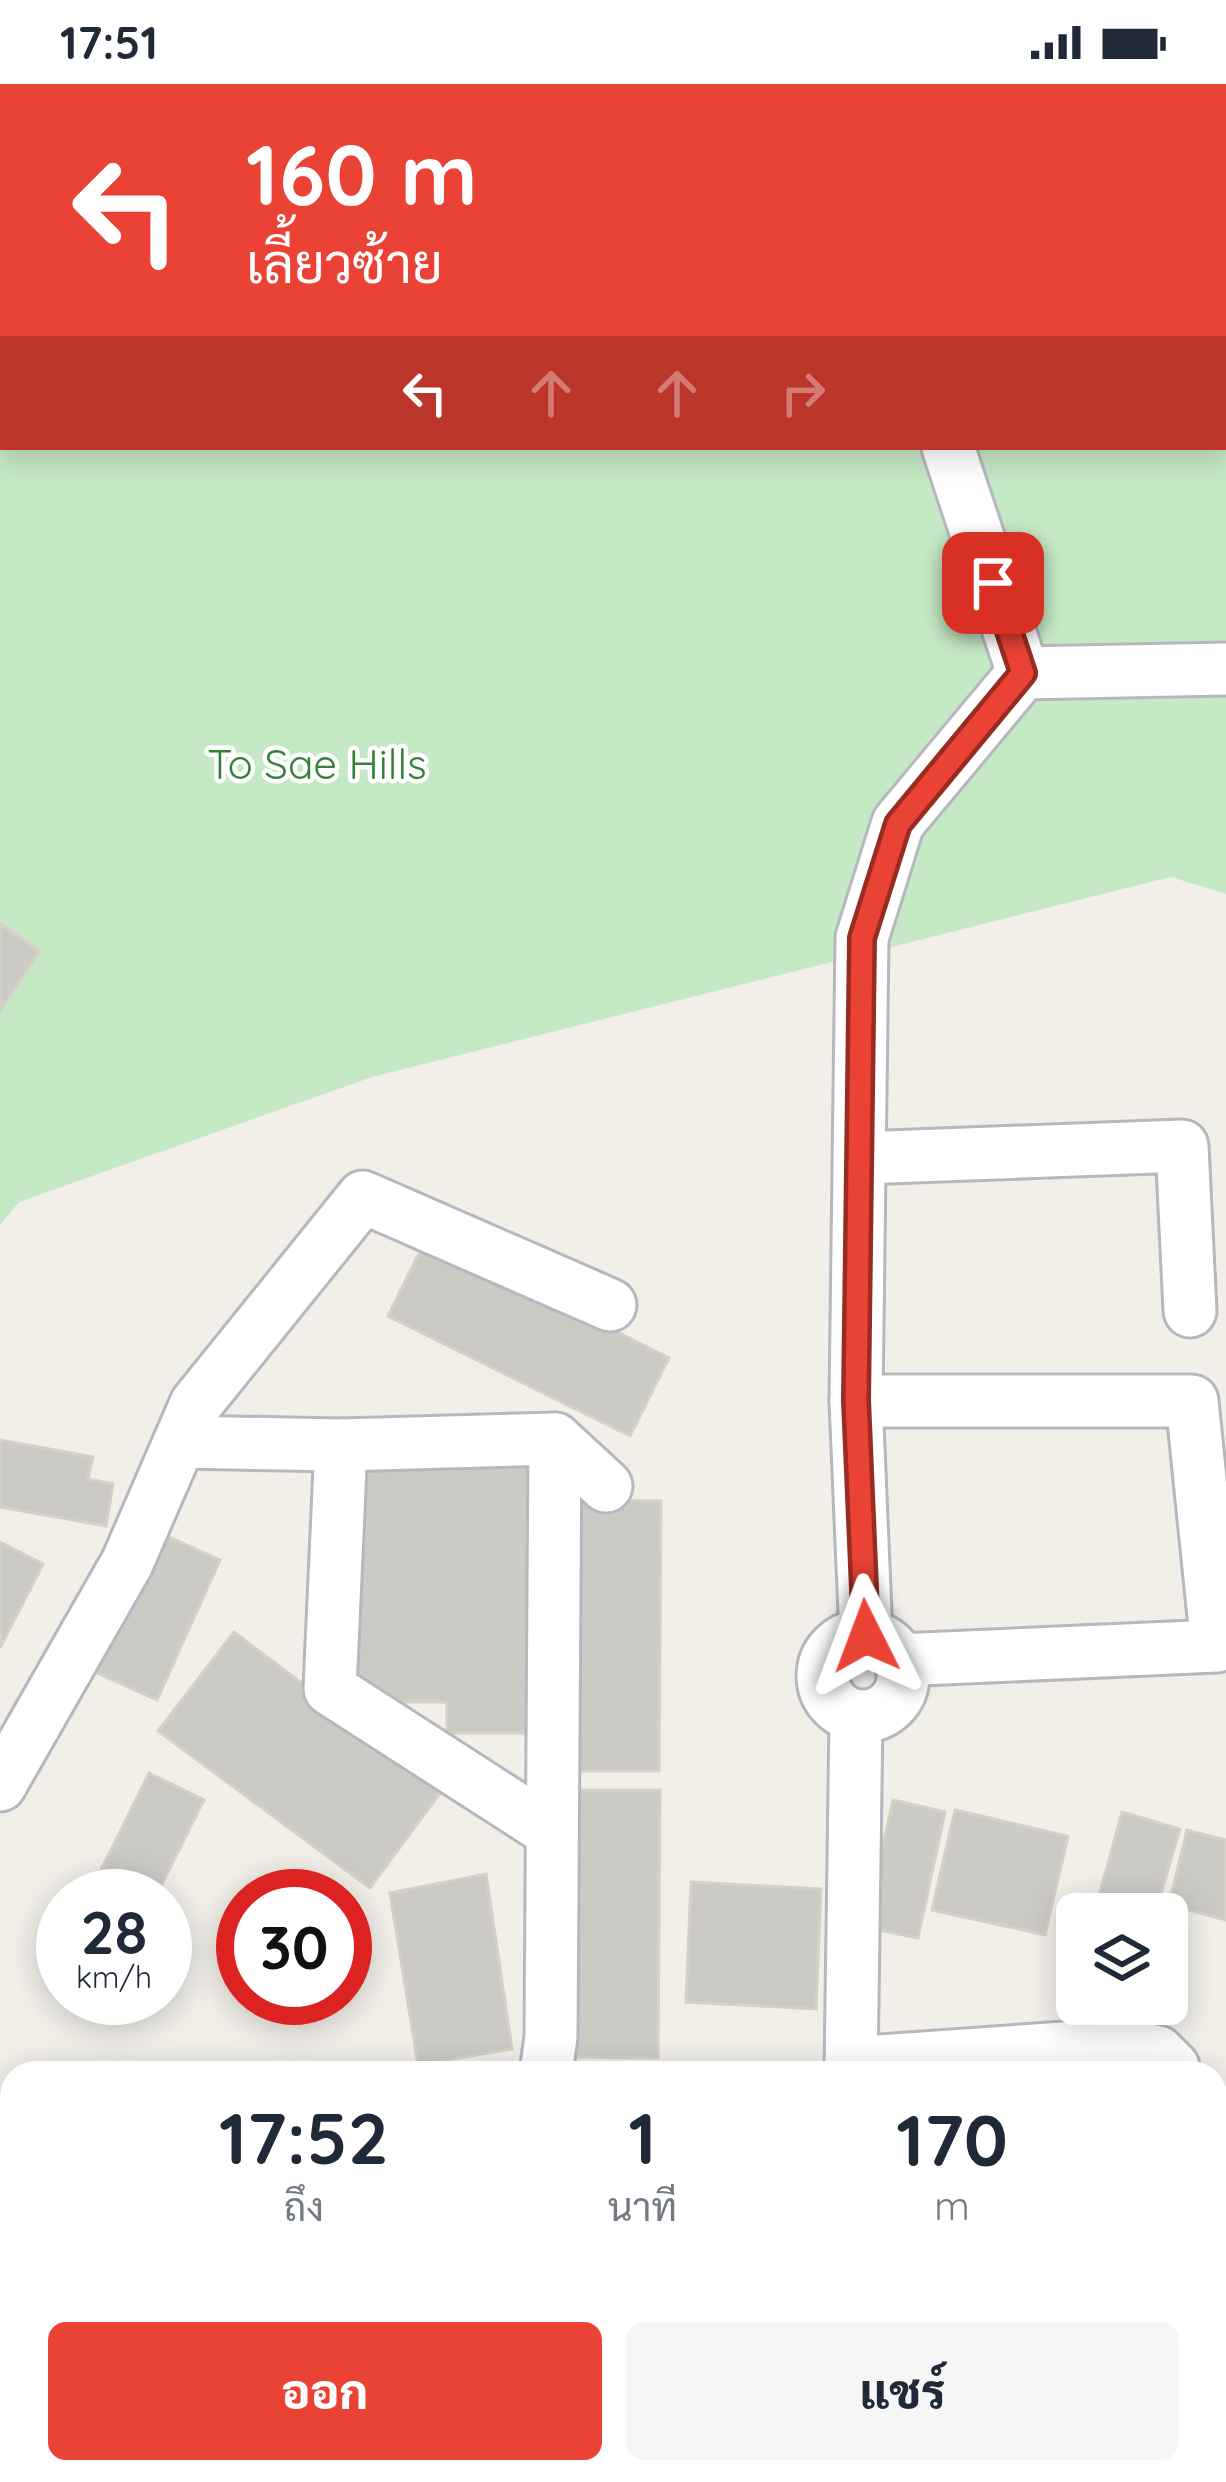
<!DOCTYPE html>
<html lang="th">
<head>
<meta charset="utf-8">
<style>
	:root { --surface:#fff; --page:#f6f6f7; --text:#1f2937; --muted:#747a83; --accent:#ea4335 }
	body { margin:0; font-family:Quicksand,Sarabun,sans-serif; background:var(--page); color:var(--text); height:100vh; display:flex; flex-direction:column; font-size:45px; white-space:nowrap }
	* { box-sizing:border-box; margin:0 }
	p { font-size:39px; color:var(--muted) }
	.icon { flex:none; width:66px; height:66px; fill:none; stroke:currentColor; stroke-width:2; stroke-linecap:round; stroke-linejoin:round }
	.map { position:relative; flex:1; overflow:hidden }
	.details { position:absolute; left:0px; top:1977px; width:1227px; height:423px; display:flex; flex-direction:column; background:var(--surface); border-radius:36px 36px 0 0; box-shadow:0 6px 30px #0003 }
	.details>* { flex:none }
	.guide { position:absolute; left:0px; top:0px; width:1227px; height:366px; box-shadow:0 6px 30px #0003; background:#ea4335; color:#fff; overflow:hidden }
	.controls { position:absolute; left:1056px; top:1809px; display:grid; gap:24px }
	.controls a { display:grid; place-items:center; width:132px; height:132px; border-radius:18px; background:var(--surface); box-shadow:0 6px 30px #0003; font-size:60px }
	.speed { position:absolute; left:36px; top:1785px; display:flex; gap:24px; font-size:60px; font-weight:700; text-align:center }
	.speed>* { display:grid; place-content:center; width:156px; height:156px; border-radius:50%; background:var(--surface); box-shadow:0 6px 30px #0003; line-height:1 }
	.speed small { font-size:30px; font-weight:400 }
	.speed .limit { border:18px solid #d22; background:#fff; color:#111 }
	.pin { position:absolute; display:grid; place-items:center; width:102px; height:102px; color:#fff; margin:-51px; border-radius:24px; box-shadow:0 6px 18px #0006 }
	.me { position:absolute; width:132px; margin:-66px; rotate:357deg; stroke-linejoin:round; filter:drop-shadow(0 0 9px #0008) }
	.turn { display:flex; align-items:center; gap:42px; height:252px; padding:0 48px; font-size:54px }
	.turn .icon { width:156px; height:156px; stroke-width:2.5 }
	.turn b { display:block; font-size:84px; line-height:102px }
	.lanes { display:flex; align-items:center; height:114px; padding:0 48px; background:#0003; justify-content:center; gap:60px; direction:ltr }
	.lanes .off { opacity:.35 }
	.eta { display:flex; justify-content:space-evenly; align-items:center; height:204px; text-align:center }
	.eta b { font-size:72px; font-weight:800; line-height:84px }
	.action { display:flex; gap:24px; margin-top:auto; padding:24px 48px }
	.action a { flex:1; height:138px; border-radius:18px; background:var(--accent); color:#fff; font-size:48px; font-weight:800; line-height:138px; text-align:center }
	.action a+a { background:var(--page); color:var(--text) }
	.status { display:flex; justify-content:space-between; align-items:center; height:84px; padding:0 60px; background:var(--surface); direction:ltr }
	.status svg { height:33px; fill:currentColor }
	.map>svg:first-child { display:block }
</style>
</head>
<body>
<div class="status"><b>17:51</b><svg viewBox="0 0 49 12"><path d="M0 12V9h3v3zM5 12V6h3v6zM10 12V3h3v9zM15 12V0h3v12zM26 1h20v11H26zM47 4h2v5h-2z"/></svg></div>
<div class="map">
<svg width="1226" height="2398" viewBox="0 0 1226 2398">
	<rect width="100%" height="100%" fill="#f1efe8"/>
	<path fill="#c5e8c5" fill-rule="evenodd" d="M 0,0 L 1226,0 L 1226,810 L 1171,793 L 372,993 L 19,1118 L 0,1141 ZM 3,3 L 1224,3 L 1224,363 L 3,363 Z"/>
	<g fill="#cccac5" stroke="#d6d1c6" stroke-width="3">
		<path d="M 0,840 L 40,867 L 0,927 Z"/>
		<path d="M 427,1153 L 669,1274 L 630,1352 L 388,1232 Z"/>
		<path d="M 0,1356 L 93,1373 L 88,1395 L 113,1400 L 106,1442 L 0,1423 Z"/>
		<path d="M 539,1371 L 539,1649 L 447,1649 L 447,1618 L 357,1618 L 357,1372 Z"/>
		<path d="M 575,1416 L 661,1417 L 659,1687 L 573,1687 Z"/>
		<path d="M 158,1448 L 220,1476 L 157,1616 L 95,1588 Z"/>
		<path d="M 0,1458 L 43,1480 L 0,1564 Z"/>
		<path d="M 234,1548 L 443,1705 L 370,1804 L 158,1647 Z"/>
		<path d="M 149,1689 L 204,1716 L 156,1812 L 88,1812 Z"/>
		<path d="M 572,1706 L 660,1706 L 658,1974 L 570,1973 Z"/>
		<path d="M 893,1716 L 945,1728 L 918,1854 L 865,1843 Z"/>
		<path d="M 955,1726 L 1068,1752 L 1045,1851 L 932,1826 Z"/>
		<path d="M 1122,1728 L 1180,1745 L 1155,1830 L 1094,1830 Z"/>
		<path d="M 1187,1746 L 1226,1756 L 1226,1836 L 1169,1821 Z"/>
		<path d="M 486,1790 L 512,1965 L 418,1981 L 390,1809 Z"/>
		<path d="M 691,1798 L 821,1805 L 816,1925 L 686,1918 Z"/>
		<path d="M 0,2315 L 12,2315 L 12,2388 L 215,2388 L 215,2398 L 0,2398 Z"/>
		<path d="M 229,2388 L 385,2388 L 229,2395 Z"/>
		<rect x="716" y="2388" width="130" height="10"/>
	</g>
	<g fill="none" stroke-linecap="round" stroke-linejoin="round">
		<g stroke="#b5b8bc" stroke-width="57">
			<g id="street">
				<path d="M 1224,73 L 1226,72"/>
				<path d="M 948,363 L 1023,589"/>
				<path d="M 860,1074 L 1182,1062 L 1190,1227"/>
				<path d="M 856,1317 L 1192,1317 L 1217,1562 L 899,1576"/>
				<path d="M 180,1358 L 341,1361 L 555,1355 L 606,1402"/>
				<path d="M 341,1361 L 330,1605 L 552,1748"/>
				<circle cx="863" cy="1592" r="40"/>
				<path d="M 866,1552 L 856,1317 L 862,854 L 898,739 L 1023,589 L 1226,585"/>
				<path d="M 0,1701 L 127,1479 L 196,1320 L 363,1113 L 610,1221"/>
				<path d="M 851,1979 L 1122,1960 L 1158,1968 L 1173,1983 L 1173,1989"/>
				<path d="M 546,1989 L 551,1953 L 555,1355"/>
				<path d="M 851,1989 L 856,1632"/>
				<path d="M 0,2097 L 12,2098"/>
				<path d="M 0,2280 L 12,2280"/>
				<path d="M 859,2388 L 860,2398"/>
				<path d="M 1163,2398 L 1164,2388"/>
			</g>
		</g>
		<use href="#street" stroke="#fff" stroke-width="51"/>
	</g>
	<g fill="none" stroke-linecap="round" stroke-linejoin="round">
		<g stroke="#982c22" stroke-width="30">
			<path id="route" d="M 866,1552 L 856,1316 L 862,854 L 898,740 L 1023,589 L 993,499"/>
		</g>
		<use href="#route" stroke="#ea4335" stroke-width="21"/>
	</g>
	<g text-anchor="middle" dominant-baseline="central" stroke-width="9" stroke-linejoin="round" paint-order="stroke">
		<g font-size="42" fill="#348238" stroke="#fff">
			<text x="317" y="679">To Sae Hills</text>
		</g>
	</g>
</svg>
<div class="controls">
<a><svg class="icon" aria-label="layers" viewBox="0 0 24 24"><path d="M12 4l9 5-9 5-9-5zM3 14l9 5 9-5"/></svg></a>
</div>
<div class="speed"><div>28<small>km/h</small></div><div class="limit">30</div></div>
<div class="pin" style="left:993px;top:499px;background:#d93025"><svg class="icon" aria-label="arrive" viewBox="0 0 24 24"><path d="M6 21V4h12l-3 4 3 4H6"/></svg></div>
<svg class="me" style="left:866px;top:1552px" viewBox="-20 -20 40 40"><path d="M0-17L14 15 0 8-14 15z" fill="#ea4335" stroke="#fff" stroke-width="4"/></svg>
<div class="guide">
<div class="turn"><svg class="icon" aria-label="left" viewBox="0 0 24 24"><path d="M17 20v-9H6M10 6l-5 5 5 5"/></svg><div><b>160 m</b>เลี้ยวซ้าย</div></div>
<div class="lanes"><svg class="icon" aria-label="left" viewBox="0 0 24 24"><path d="M17 20v-9H6M10 6l-5 5 5 5"/></svg><svg class="icon off" aria-label="ahead" viewBox="0 0 24 24"><path d="M12 20V5M6 11l6-6 6 6"/></svg><svg class="icon off" aria-label="ahead" viewBox="0 0 24 24"><path d="M12 20V5M6 11l6-6 6 6"/></svg><svg class="icon off" aria-label="right" viewBox="0 0 24 24"><path d="M7 20v-9h11M14 6l5 5-5 5"/></svg></div>
</div>
<section class="details">
<div class="eta">
<div><b>17:52</b><p>ถึง</p></div>
<div><b>1</b><p>นาที</p></div>
<div><b>170</b><p>m</p></div>
</div>
<div class="action"><a>ออก</a><a>แชร์</a></div>
</section>
</div>
</body>
</html>
